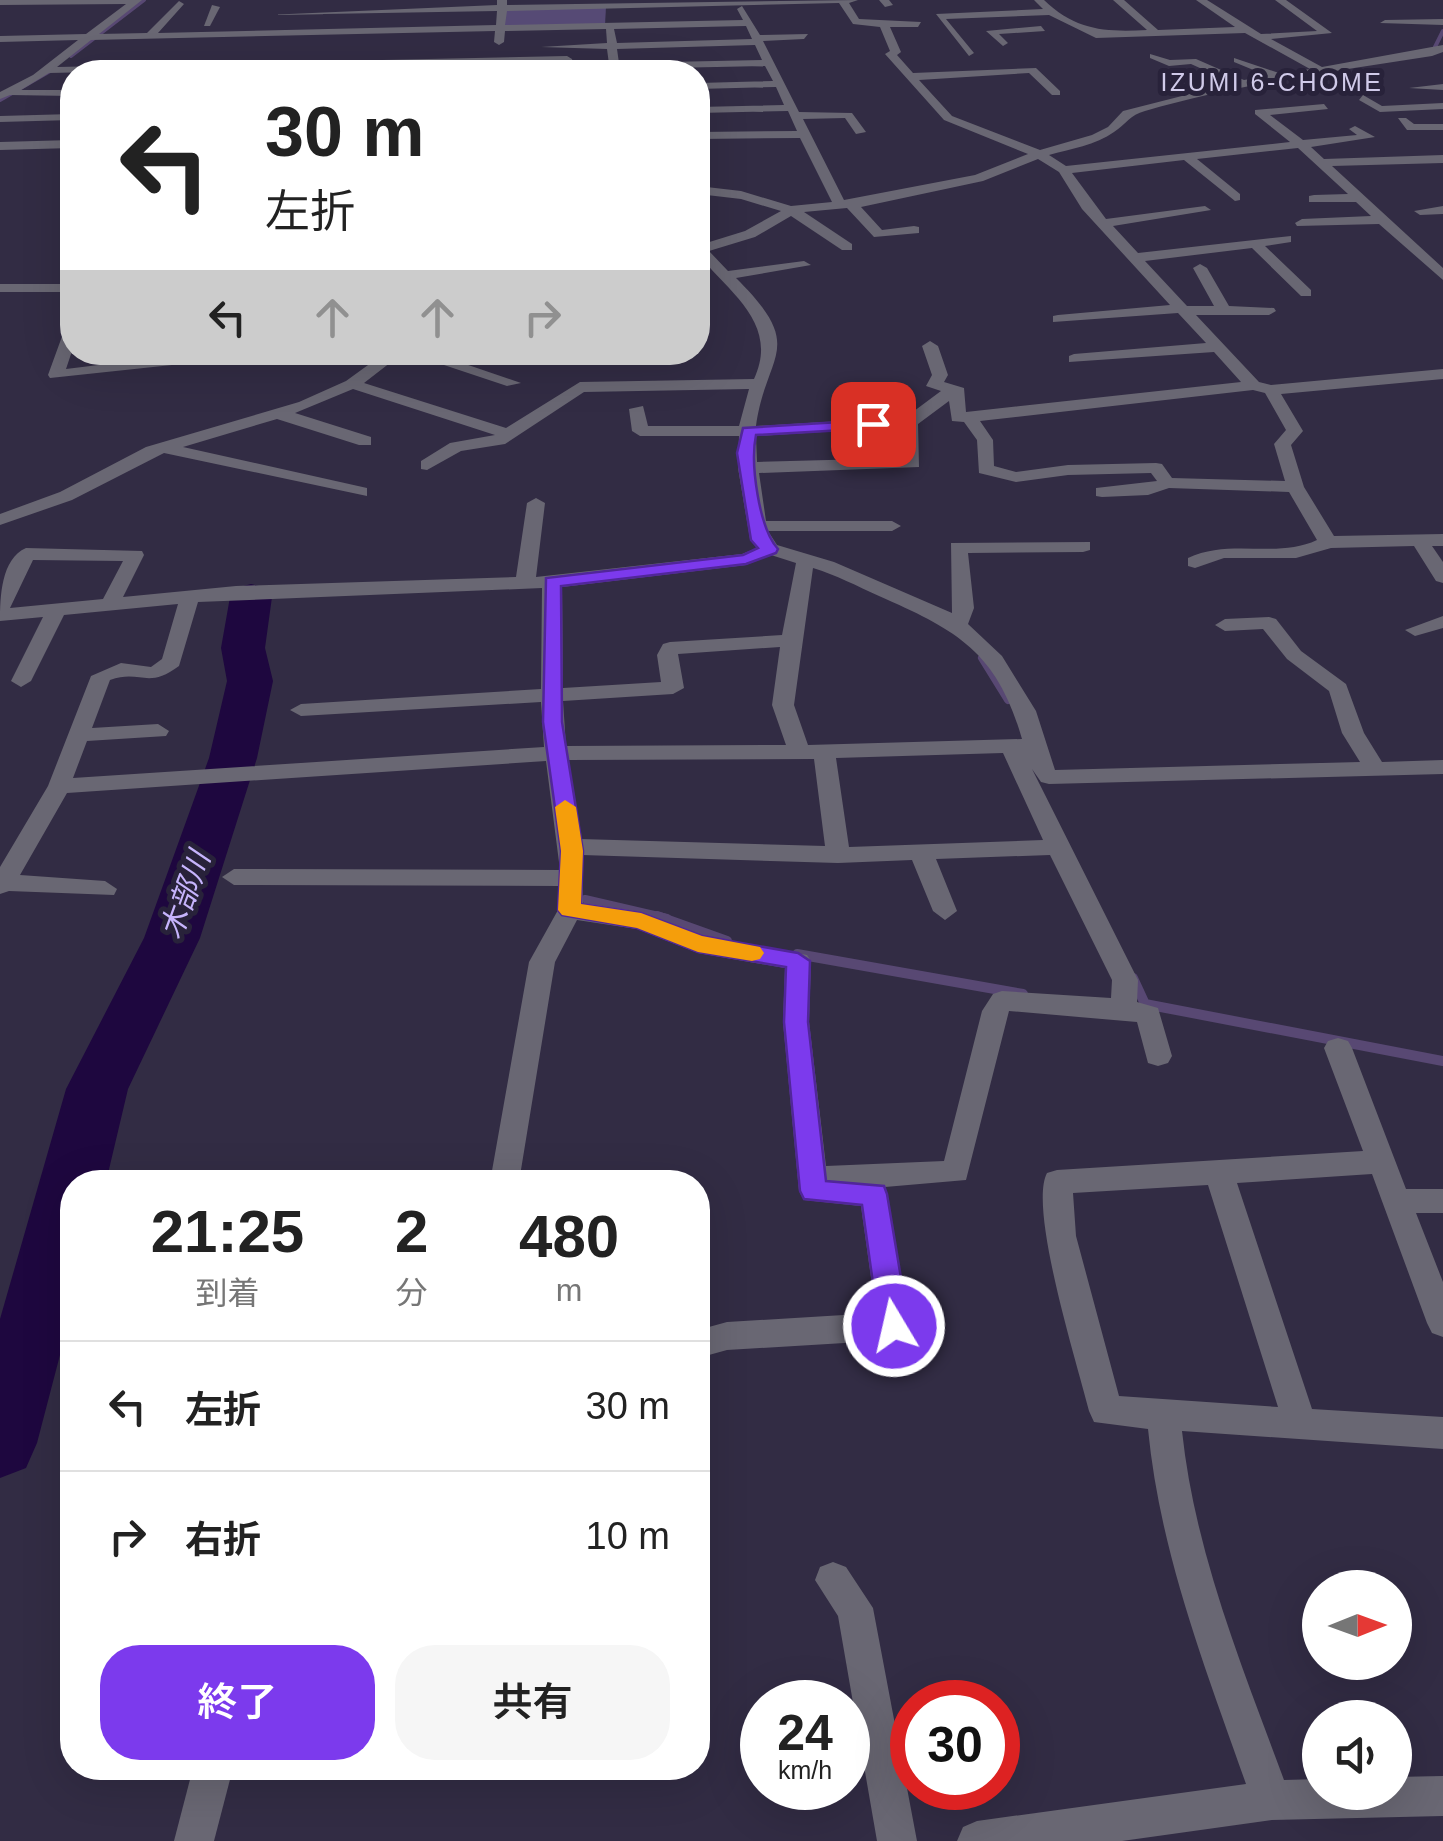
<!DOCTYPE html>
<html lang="ja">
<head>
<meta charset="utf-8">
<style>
	:root { --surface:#fff; --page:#f6f6f6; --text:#222; --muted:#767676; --line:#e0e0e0; --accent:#7c3aed }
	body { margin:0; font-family:Helvetica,"Noto Sans JP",sans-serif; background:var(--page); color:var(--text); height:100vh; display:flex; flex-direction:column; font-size:38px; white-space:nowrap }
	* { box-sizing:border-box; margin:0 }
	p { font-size:32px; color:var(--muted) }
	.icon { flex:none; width:55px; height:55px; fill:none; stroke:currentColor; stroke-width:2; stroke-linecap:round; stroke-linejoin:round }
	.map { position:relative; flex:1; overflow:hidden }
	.panel { position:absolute; left:60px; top:1170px; width:650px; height:610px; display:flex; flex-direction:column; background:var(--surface); border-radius:40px; box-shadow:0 10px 40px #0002 }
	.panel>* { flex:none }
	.hud { position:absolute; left:60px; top:60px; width:650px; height:305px; border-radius:40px; box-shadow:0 10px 40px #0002; background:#fff; color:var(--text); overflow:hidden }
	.needle { width:65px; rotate:89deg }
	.fabs { position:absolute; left:1302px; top:1570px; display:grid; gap:20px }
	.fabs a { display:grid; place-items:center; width:110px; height:110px; border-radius:50%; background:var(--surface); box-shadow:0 10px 40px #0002; font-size:50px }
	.speed { position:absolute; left:740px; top:1680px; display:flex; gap:20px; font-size:50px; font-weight:700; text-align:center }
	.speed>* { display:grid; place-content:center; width:130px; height:130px; border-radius:50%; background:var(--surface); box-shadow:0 10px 40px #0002; line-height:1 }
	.speed small { font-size:25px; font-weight:400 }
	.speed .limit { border:15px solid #d22; background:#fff; color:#111 }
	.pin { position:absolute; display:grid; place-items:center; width:85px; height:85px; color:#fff; margin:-42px; border-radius:20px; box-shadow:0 5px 15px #0006 }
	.me { position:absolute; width:110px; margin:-55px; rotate:351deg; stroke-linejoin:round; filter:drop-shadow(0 0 8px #0008) }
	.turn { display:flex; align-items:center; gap:35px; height:210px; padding:0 40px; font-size:45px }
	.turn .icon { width:130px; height:130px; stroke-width:2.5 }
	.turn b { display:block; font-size:70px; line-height:85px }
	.lanes { display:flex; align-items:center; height:95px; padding:0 40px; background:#0003; justify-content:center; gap:50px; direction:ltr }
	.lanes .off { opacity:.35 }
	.eta { display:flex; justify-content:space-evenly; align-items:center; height:170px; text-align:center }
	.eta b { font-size:60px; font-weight:600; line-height:70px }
	.cta { display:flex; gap:20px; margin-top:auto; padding:20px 40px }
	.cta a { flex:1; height:115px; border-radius:40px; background:var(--accent); color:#fff; font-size:40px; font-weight:600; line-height:115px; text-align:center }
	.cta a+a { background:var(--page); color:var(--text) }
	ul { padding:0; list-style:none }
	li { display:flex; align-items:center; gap:30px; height:130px; padding:0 40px; border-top:2px solid var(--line) }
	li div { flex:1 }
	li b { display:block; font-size:38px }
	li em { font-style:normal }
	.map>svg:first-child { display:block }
</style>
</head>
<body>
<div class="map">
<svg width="1443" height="1841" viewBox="0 0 1443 1841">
	<rect width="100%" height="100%" fill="#322c44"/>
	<path fill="#564a75" d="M 606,7 L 605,25 L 503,27 L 505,9 Z"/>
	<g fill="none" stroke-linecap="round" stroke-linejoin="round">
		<g stroke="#584873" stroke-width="4">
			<path d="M 1435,47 L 1443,31"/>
			<path d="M 71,56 L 144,0"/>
			<path d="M 0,100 L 50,71"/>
		</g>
		<g stroke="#584873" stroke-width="8">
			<path d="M 982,658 L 1008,700"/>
			<path d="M 585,899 L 667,918"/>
		</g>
		<g stroke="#584873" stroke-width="10">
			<path d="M 657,916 L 727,941"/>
			<path d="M 797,954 L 1023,994"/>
			<path d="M 1133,978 L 1145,1004 L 1443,1061"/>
		</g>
		<path fill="#1e073f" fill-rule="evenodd" d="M 251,584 L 266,588 L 272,597 L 265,648 L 273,681 L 257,758 L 200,938 L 128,1089 L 106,1182 L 72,1182 L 72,1309 L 37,1443 L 26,1468 L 0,1478 L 0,1319 L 66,1089 L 144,938 L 209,758 L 227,681 L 221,648 L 230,597 L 236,588 Z"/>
		<g fill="#696773" fill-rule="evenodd">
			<path d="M 0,0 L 142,0 L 99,34 L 147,33 L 179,1 L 184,4 L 158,33 L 496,25 L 497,11 L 266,15 L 497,5 L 497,0 L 507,0 L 507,5 L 858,0 L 849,3 L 859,19 L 921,22 L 918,27 L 890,27 L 901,52 L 897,55 L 913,73 L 1036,68 L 1060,91 L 1060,95 L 1052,95 L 1029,73 L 919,80 L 952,116 L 1040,150 L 1092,135 L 1108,127 L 1123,111 L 1233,83 L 1191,64 L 1169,66 L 1150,58 L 1150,54 L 1170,60 L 1196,59 L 1244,80 L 1268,76 L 1234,62 L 1234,58 L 1282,74 L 1310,69 L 1245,33 L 1096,38 L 1049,15 L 946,19 L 974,53 L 969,56 L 936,14 L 1043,9 L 1034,0 L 1044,0 C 1076,31 1106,32 1147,30 L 1113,0 L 1124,0 L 1158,30 L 1235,27 L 1196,0 L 1207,0 L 1261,34 L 1317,31 L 1275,0 L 1286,0 L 1332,33 L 1271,39 L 1322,67 L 1443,45 L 1443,52 L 1432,56 C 1336,71 1238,84 1145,111 C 1130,115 1126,124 1114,132 C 1096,145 1070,149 1049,155 L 1066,166 L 1290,142 L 1255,114 L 1255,110 L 1324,104 L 1328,109 L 1270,115 L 1303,140 L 1357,135 L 1349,129 L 1355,126 L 1375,137 L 1311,147 L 1324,159 L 1443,155 L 1443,163 L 1332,166 L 1443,268 L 1443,280 L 1379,224 L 1297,226 L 1295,223 L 1302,219 L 1371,216 L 1356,202 L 1309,202 L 1309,196 L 1314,195 L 1348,194 L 1298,148 L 1197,159 L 1240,194 L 1240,200 L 1235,201 L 1184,160 L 1072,173 L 1106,219 L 1205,206 L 1211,210 L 1113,226 L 1138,253 L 1291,236 L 1291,242 L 1265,246 L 1311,290 L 1311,296 L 1301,296 L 1252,248 L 1145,261 L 1187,306 L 1214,306 L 1193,268 L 1200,264 L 1207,268 L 1229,306 L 1274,308 L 1276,311 L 1269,315 L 1196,315 L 1259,382 L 1271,385 L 1443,369 L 1443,379 L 1281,394 L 1303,431 L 1291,445 L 1304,487 L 1334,536 L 1443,534 L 1443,546 L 1432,546 L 1443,562 L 1443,583 L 1436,581 L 1414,546 L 1331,548 L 1296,558 L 1224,558 L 1195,568 L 1188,566 L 1188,558 C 1230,538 1277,559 1317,540 L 1289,492 L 1169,488 L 1148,495 L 1102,497 L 1096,496 L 1096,488 L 1157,481 L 1151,473 L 1068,475 L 1016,482 L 979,473 L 977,440 L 964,422 L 952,421 L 949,401 L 918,424 L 919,467 L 759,473 L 766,521 L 892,521 L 901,526 L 892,531 L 768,531 L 777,545 L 834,562 L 952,613 L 951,543 L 1090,542 L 1090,550 L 1083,552 L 968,553 L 974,608 L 968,624 L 1002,656 L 1036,711 L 1055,770 L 1360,762 L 1342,733 L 1329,691 L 1287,659 L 1263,629 L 1225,631 L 1215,625 L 1225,619 L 1269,617 L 1276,619 L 1301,651 L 1346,684 L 1364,733 L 1382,762 L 1443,760 L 1443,774 L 1049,784 L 1041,782 L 1032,769 L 1138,980 L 1137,1002 L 1158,1008 L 1172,1056 L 1168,1063 L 1158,1066 L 1148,1063 L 1137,1022 L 1009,1011 L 966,1180 L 885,1187 L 910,1326 L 905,1336 L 894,1340 L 727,1350 L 698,1358 L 698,1330 L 727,1322 L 876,1313 L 861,1206 L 804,1200 L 799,1191 L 783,1022 L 785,968 L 698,953 L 637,929 L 577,920 L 555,962 L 519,1182 L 490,1182 L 529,962 L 558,910 L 560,886 L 234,885 L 222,877 L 234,869 L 560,870 L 546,761 L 67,793 L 20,875 L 105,881 L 117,889 L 114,895 L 9,891 L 0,894 L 0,867 L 48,786 L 91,676 L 121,663 L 151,667 L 162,659 L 178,604 L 64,615 L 31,681 L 21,687 L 11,681 L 43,617 L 0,621 C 0,597 1,559 26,548 L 142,551 L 144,555 L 123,597 L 236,586 L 516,577 L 527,503 L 536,498 L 545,503 L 536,577 L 742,554 L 757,548 L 750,539 L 738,468 L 739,436 L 640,436 L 632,431 L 629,409 L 643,406 L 648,426 L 739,426 L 749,389 L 584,392 L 505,444 L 461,451 L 427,470 L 421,469 L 421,461 L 450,443 L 495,435 L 353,389 L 295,413 L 371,437 L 371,445 L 359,445 L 277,419 L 183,447 L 367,488 L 367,496 L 164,453 L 72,500 L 0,525 L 0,514 L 60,492 L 146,447 L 299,402 L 346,381 L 386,352 L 404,352 L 364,383 L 506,428 L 580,382 L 754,379 C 780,323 728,292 698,254 L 698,242 L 703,244 L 745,231 L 781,211 L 741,199 L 698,194 L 698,186 L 741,191 L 791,206 L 832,202 L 800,138 L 698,139 L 698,132 L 797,131 L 788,111 L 698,113 L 698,107 L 784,105 L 776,87 L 698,89 L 698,83 L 773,81 L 765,66 L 620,69 L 620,72 L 610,72 L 607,49 L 541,47 L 607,43 L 606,29 L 505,31 L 504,42 L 499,45 L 494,42 L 495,31 L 91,40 L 57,67 L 567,56 L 572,59 L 575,72 L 565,72 L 563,62 L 49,73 L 21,90 L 72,90 L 72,96 L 10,95 L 0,99 L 0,92 L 33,75 L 78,40 L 0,42 L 0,36 L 86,34 L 126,4 L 0,5 ZM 839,3 L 853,24 L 880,27 L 890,51 L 885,54 L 944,120 L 1028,154 L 975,175 L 844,200 L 803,119 L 845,118 L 856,134 L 866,132 L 852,113 L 799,112 L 763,41 L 804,39 L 808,34 L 760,35 L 742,6 L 737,9 L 743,20 L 505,25 L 507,11 ZM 746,26 L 752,39 L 617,43 L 614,29 ZM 755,45 L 762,60 L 619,63 L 617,49 ZM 1038,159 L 1059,172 L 1082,209 L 1170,305 L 1058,315 L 1053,316 L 1053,322 L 1178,313 L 1206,343 L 1074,354 L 1069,356 L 1069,362 L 1214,352 L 1241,382 L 966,412 L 964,388 L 944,382 L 948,375 L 938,346 L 930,341 L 922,346 L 932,375 L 926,386 L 941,391 L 906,417 L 756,426 C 766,352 808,349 736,278 L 811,265 L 804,261 L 728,271 L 709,251 L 755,237 L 791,216 L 842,250 L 852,250 L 852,244 L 804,212 L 847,208 L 874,237 L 919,233 L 919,227 L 914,226 L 882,230 L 861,207 L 983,181 ZM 1253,390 L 1265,393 L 1286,430 L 1274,444 L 1285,481 L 1172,478 L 1162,464 L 1156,463 L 1068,465 L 1016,472 L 994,466 L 993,440 L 980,421 ZM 902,427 L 904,458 L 757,462 L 756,436 ZM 771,555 L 796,563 L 782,635 L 670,642 L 663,644 L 657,655 L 661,682 L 563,688 L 562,587 L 746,565 ZM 33,560 L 123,561 L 103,599 L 10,608 ZM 813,568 C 836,575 857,586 879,596 C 956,630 997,651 1022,739 L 808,745 L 794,705 ZM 542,588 L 541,689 L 301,704 L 290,710 L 301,716 L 541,702 L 544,747 L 73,778 L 87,741 L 166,736 L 169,731 L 158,724 L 92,728 L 110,680 C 141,669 147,690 179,666 L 198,602 ZM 780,647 L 772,705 L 786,745 L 566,746 L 563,701 L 673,694 L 684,688 L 678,654 ZM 1003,753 L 1043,840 L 849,847 L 836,758 ZM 814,759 L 825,846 L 580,839 L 568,760 ZM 582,855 L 838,863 L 912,860 L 933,911 L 945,920 L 957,911 L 936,859 L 1050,855 L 1112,980 L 1111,998 L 1002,991 L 993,994 L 982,1011 L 944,1161 L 826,1166 L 809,1022 L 811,961 L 807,955 L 702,936 L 641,912 L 583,903 Z"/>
			<path d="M 879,0 L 889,0 L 893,5 L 885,7 Z"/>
			<path d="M 212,5 L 220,7 L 210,26 L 204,26 Z"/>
			<path d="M 1443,19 L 1443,25 L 1380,23 L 1385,20 Z"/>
			<path d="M 1041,26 L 1045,31 L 999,34 L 1008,43 L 1003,46 L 986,31 Z"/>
			<path d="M 1443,84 L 1443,90 L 1409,88 Z"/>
			<path d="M 1363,95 L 1382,106 L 1443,103 L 1443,109 L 1380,112 L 1359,100 Z"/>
			<path d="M 72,114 L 72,120 L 0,122 L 0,116 Z"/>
			<path d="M 1398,118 L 1406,118 L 1414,124 L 1443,124 L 1443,130 L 1407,130 Z"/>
			<path d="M 72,140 L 72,148 L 0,150 L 0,142 Z"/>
			<path d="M 1443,206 L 1443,214 L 1420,215 L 1414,211 Z"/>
			<rect x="0" y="284" width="72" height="8"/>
			<path d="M 72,326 L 72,351 L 66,369 L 204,352 L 254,352 L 247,357 L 50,378 L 48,375 L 64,331 Z"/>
			<path d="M 405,352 L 430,352 L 521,383 L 507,386 Z"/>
			<path d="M 1443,616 L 1443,628 L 1415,636 L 1405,630 Z"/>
			<path d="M 1338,1038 L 1348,1041 L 1352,1048 L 1406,1189 L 1443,1189 L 1443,1213 L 1416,1213 L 1443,1282 L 1443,1337 L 1432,1333 L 1427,1323 L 1372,1174 L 1237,1183 L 1312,1409 L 1443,1417 L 1443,1449 L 1182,1431 C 1195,1553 1242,1666 1284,1780 L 1320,1779 L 1320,1792 L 1395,1792 L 1395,1777 L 1443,1776 L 1443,1816 L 1272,1820 L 1122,1841 L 957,1841 L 963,1827 L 977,1821 L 1246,1784 C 1205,1667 1160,1553 1148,1429 L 1094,1422 L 1089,1411 C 1078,1366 1028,1209 1047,1173 L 1057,1170 L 1363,1151 L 1324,1048 L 1328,1041 ZM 1208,1185 L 1278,1407 L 1119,1396 L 1076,1236 L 1073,1193 Z"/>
			<path d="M 833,1562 L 846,1567 L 873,1608 L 917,1841 L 877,1841 L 838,1616 L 815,1580 L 820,1567 Z"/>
			<path d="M 193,1768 L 233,1768 L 214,1841 L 174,1841 Z"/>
		</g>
	</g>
	<path fill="#7c3aed" stroke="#51269a" stroke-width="2.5" d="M 873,420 L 878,421 L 878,428 L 756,435 C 750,464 759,528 778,549 L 776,553 L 746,564 L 561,586 L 562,722 L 583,851 L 581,904 L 641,913 L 702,936 L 798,953 L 810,961 L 808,1022 L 826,1181 L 884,1186 L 887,1194 L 909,1326 L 904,1335 L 894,1339 L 884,1335 L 879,1326 L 862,1205 L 804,1199 L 800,1191 L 784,1022 L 786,967 L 698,952 L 637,928 L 562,915 L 558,910 L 561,851 L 543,722 L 546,578 L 743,555 L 758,548 L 751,540 L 737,453 L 743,428 Z"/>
	<path fill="#f59e0b" d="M 565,800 L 576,807 L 583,851 L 581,904 L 641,913 L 702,936 L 760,947 L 764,953 L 760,959 L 752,961 L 698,952 L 637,928 L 562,915 L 558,910 L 561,851 L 555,807 Z"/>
	<g text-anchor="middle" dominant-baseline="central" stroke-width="10" stroke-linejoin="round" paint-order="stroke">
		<g font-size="25" letter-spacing="2.5" fill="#d0cae9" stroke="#28223a">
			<text x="1272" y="82">IZUMI 6-CHOME</text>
		</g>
		<g font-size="30" font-style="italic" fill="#c6b4fc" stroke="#28223a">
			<text transform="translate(185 895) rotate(-70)">木部川</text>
		</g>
	</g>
</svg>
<div class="fabs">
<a><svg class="needle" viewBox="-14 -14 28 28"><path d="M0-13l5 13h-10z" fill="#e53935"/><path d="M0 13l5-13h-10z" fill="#767676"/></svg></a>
<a><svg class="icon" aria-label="sound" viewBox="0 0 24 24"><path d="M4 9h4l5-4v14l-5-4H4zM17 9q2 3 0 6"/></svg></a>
</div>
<div class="speed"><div>24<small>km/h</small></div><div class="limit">30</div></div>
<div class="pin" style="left:873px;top:424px;background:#d93025"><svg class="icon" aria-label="arrive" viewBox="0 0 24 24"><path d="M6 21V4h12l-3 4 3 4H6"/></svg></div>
<svg class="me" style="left:894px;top:1326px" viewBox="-20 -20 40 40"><circle r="17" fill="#7c3aed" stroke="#fff" stroke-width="3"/><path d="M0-11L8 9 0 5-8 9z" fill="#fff"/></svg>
<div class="hud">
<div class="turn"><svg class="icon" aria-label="left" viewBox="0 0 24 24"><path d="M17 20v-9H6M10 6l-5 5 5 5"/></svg><div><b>30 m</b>左折</div></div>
<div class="lanes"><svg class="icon" aria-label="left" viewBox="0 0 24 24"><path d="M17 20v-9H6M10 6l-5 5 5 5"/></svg><svg class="icon off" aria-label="ahead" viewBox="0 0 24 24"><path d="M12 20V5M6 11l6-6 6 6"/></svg><svg class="icon off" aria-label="ahead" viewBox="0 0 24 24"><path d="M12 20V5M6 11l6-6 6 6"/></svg><svg class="icon off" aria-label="right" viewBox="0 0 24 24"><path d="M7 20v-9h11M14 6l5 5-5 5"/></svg></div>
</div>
<section class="panel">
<div class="eta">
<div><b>21:25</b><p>到着</p></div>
<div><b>2</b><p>分</p></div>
<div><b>480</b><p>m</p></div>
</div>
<ul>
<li><svg class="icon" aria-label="left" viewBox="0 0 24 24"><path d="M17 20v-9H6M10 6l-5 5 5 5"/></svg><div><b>左折</b></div><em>30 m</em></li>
<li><svg class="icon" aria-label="right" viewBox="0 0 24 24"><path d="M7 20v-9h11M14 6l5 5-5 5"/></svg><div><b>右折</b></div><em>10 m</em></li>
</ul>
<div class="cta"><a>終了</a><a>共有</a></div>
</section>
</div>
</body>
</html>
